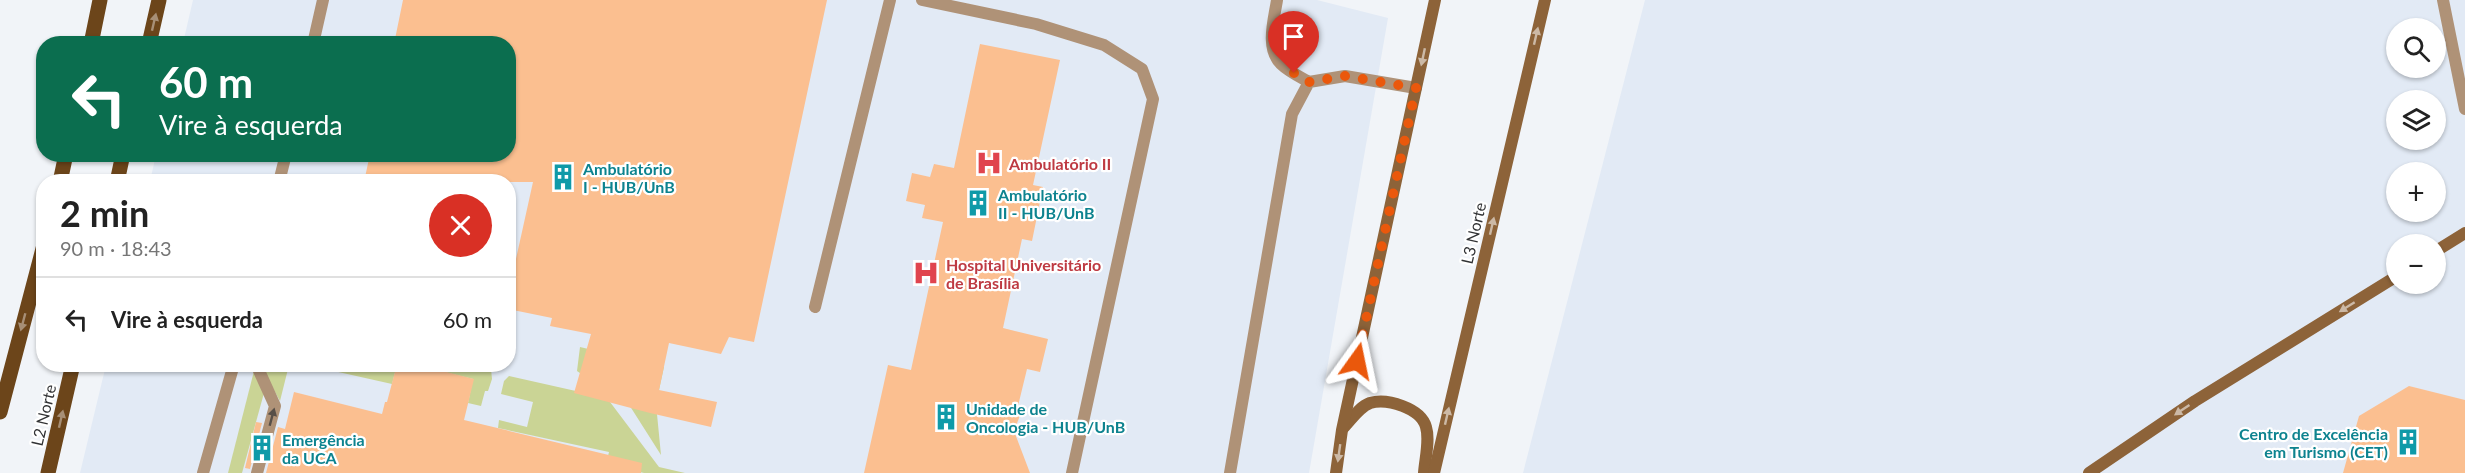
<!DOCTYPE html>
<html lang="pt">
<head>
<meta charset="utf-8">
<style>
	:root { --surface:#fff; --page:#f2f2f2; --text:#222; --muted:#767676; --line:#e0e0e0 }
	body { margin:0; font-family:Lato,sans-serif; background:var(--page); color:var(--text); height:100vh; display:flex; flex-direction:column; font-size:22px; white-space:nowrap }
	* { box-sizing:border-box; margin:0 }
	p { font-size:20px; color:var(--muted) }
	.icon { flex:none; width:33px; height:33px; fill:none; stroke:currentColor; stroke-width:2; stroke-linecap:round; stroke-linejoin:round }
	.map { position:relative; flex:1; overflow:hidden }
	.drawer { position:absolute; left:36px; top:174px; width:480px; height:198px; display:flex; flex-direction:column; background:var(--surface); border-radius:24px; box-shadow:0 2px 4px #0004 }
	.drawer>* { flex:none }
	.top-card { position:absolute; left:36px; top:36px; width:480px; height:126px; border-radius:24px; box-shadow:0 2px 4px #0004; background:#0b6e4f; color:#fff; overflow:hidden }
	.fabs { position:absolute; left:2386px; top:18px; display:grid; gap:12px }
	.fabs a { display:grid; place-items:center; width:60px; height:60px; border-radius:50%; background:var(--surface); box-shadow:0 2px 4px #0004; font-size:30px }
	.pin { position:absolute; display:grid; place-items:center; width:51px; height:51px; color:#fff; margin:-62px -26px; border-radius:50% 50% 50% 0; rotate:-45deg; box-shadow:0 0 6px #0007 }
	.pin .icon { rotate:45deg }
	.me { position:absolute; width:66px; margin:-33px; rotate:12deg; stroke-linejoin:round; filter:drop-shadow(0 0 4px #0008) }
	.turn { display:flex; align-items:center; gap:21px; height:126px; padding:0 24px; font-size:27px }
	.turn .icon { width:78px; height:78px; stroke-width:2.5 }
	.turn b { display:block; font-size:42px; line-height:51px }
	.round { display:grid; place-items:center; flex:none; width:63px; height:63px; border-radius:32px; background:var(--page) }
	.overview { display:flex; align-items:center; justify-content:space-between; height:102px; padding:0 24px }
	h1 { font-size:36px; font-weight:700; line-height:45px }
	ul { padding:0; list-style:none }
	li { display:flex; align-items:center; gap:18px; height:84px; padding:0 24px; border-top:2px solid var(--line) }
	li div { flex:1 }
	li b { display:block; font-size:22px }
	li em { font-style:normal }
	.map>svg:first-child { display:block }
</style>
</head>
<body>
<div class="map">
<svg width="2465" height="473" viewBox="0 0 2465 473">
	<rect width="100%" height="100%" fill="#f1f4f8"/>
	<g fill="#e2eaf5" fill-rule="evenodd">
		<path d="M 193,0 L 1317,0 L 1388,18 L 1309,473 L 80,473 L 106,365 L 508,364 L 508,182 L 150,181 L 156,155 L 508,154 L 508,44 L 183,43 Z"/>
		<path d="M 1645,0 L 2465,0 L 2465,473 L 1523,473 ZM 2397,28 L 2436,28 L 2436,68 L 2397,68 ZM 2397,100 L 2436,100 L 2436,140 L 2397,140 ZM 2397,172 L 2436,172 L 2436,212 L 2397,212 ZM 2397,244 L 2436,244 L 2436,284 L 2397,284 Z"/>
	</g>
	<g fill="#cad495">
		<path d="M 580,347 L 664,367 L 656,404 L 661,455 L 621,392 L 593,382 L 577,371 Z"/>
		<path d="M 260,365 L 289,365 L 280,401 Z"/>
		<path d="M 307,365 L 397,365 L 392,384 Z"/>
		<path d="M 415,365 L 470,365 L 491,369 L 492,379 L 488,391 L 485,391 L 481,406 L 468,403 L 473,379 Z"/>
		<path d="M 254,371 L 264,393 L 242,473 L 228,473 Z"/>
		<path d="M 509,376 L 607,398 L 659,467 L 685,473 L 644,473 L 606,464 L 609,452 L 498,428 L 499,420 L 527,427 L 533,402 L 501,394 L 504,381 Z"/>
	</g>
	<g fill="#fbbf90">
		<path d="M 403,0 L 827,0 L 754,342 L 729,337 L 721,354 L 669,343 L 659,390 L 717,402 L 711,427 L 650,413 L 574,393 L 591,334 L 550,326 L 552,318 L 508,309 L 508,266 L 514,268 L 533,182 L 364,182 L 370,154 L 508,154 L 508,44 L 394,44 Z"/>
		<path d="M 980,44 L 1060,60 L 1033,185 L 1043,187 L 1032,241 L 1022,239 L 1003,328 L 1048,339 L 1040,372 L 1027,369 L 1018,406 L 1021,413 L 1014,431 L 1030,473 L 864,473 L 888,365 L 911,370 L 943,222 L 922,218 L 925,205 L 906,201 L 912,173 L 930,177 L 934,164 L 954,168 Z"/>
		<path d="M 397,364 L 415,364 L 474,379 L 464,420 L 642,463 L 641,473 L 266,473 L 278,427 L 285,429 L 294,392 L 382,414 L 385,402 L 387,402 Z"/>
		<path d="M 2409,386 L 2465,400 L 2465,473 L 2343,473 L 2359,416 Z"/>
		<path d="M 256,422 L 262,423 L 250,469 L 245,468 Z"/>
	</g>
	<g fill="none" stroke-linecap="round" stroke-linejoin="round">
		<g stroke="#af9277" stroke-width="12">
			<path d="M 922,0 L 1036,24 L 1104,45 L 1142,69 L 1153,99 L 1072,473"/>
			<path d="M 1277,0 C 1274,20 1265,48 1281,64 C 1288,71 1300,77 1309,82"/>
			<path d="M 2443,0 L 2465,109"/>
			<path d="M 313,44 L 323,0"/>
			<path d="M 279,182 L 286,154"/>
			<path d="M 815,307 L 890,0"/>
			<path d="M 256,364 L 275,406 L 257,473"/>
			<path d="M 203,473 L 234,364"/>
			<path d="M 1230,473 L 1292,114 L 1309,82 L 1345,76 L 1416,88"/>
		</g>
		<g stroke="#8d6339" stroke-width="12">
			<path d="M 2436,251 L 2465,233"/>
			<path d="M 1343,428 C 1351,420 1359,407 1370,403 C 1387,398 1421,408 1426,427 C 1430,440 1425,459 1424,473"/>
			<path d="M 1336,473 L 1342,430 L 1435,0"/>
			<path d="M 1434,473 L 1545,0"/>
			<path d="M 2089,473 L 2195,401 L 2397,276"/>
		</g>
		<g stroke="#6c451a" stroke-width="15">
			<path d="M 91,44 L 100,0"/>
			<path d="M 149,44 L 159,0"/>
			<path d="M 60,182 L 66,154"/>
			<path d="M 117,182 L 123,154"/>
			<path d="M 0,412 L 44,245"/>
			<path d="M 48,473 L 73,364"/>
		</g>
	</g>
	<defs><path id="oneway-solid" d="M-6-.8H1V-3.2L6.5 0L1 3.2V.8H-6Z" transform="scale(1.5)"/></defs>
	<g fill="#a78f76">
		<use href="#oneway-solid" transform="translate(154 22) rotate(-77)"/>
		<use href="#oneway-solid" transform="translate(23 322) rotate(105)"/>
		<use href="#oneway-solid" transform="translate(61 419) rotate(-77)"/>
	</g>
	<g fill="#ccb9a6">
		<use href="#oneway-solid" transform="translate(1536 36) rotate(-77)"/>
		<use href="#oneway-solid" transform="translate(1423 57) rotate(102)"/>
		<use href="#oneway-solid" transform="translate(1492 226) rotate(-77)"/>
		<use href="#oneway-solid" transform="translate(2347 307) rotate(148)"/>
		<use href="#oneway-solid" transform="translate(2182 410) rotate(146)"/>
		<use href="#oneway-solid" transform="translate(1447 416) rotate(-77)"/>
		<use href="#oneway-solid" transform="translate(1339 453) rotate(98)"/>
	</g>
	<use fill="#574f48" href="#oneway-solid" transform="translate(272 417) rotate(-75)"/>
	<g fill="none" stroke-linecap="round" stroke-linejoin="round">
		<path stroke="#ea580c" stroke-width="10" stroke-dasharray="0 18" d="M 1294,73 L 1309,82 L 1345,76 L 1416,88 L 1357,361"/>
	</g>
	<defs>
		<g id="hospital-bare" transform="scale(2.07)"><path d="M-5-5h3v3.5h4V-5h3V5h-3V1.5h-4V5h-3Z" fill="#e0444e" stroke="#fff" stroke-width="2.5" paint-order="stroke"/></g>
		<g id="building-bare" transform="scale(2.07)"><path d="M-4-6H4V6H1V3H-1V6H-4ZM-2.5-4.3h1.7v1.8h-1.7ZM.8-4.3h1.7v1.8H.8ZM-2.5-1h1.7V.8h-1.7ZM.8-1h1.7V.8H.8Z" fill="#0f9aa8" stroke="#fff" stroke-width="2.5" paint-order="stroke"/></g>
	</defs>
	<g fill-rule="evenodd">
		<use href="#hospital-bare" x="989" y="163"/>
		<use href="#building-bare" x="563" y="177"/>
		<use href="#building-bare" x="978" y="203"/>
		<use href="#hospital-bare" x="926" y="273"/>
		<use href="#building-bare" x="946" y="417"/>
		<use href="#building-bare" x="2408" y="442"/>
		<use href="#building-bare" x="262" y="448"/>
	</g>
	<g text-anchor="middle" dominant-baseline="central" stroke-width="4.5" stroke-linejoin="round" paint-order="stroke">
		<g font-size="16" font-weight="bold" fill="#be3a42" stroke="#fff" text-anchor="start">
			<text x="1009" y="163">Ambulatório II</text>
			<text x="946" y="264">Hospital Universitário<tspan x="946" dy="18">de Brasília</tspan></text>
		</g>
		<g font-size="16" font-weight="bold" fill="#0d838f" stroke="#fff" text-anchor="start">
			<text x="583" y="168">Ambulatório<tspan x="583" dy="18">I - HUB/UnB</tspan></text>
			<text x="998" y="194">Ambulatório<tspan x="998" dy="18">II - HUB/UnB</tspan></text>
			<text x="966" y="408">Unidade de<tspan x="966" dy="18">Oncologia - HUB/UnB</tspan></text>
			<text x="2388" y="433" text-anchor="end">Centro de Excelência<tspan x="2388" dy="18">em Turismo (CET)</tspan></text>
			<text x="282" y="439">Emergência<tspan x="282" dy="18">da UCA</tspan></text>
		</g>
		<g font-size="16" fill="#313234" stroke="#fff">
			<text transform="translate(1473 233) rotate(-77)">L3 Norte</text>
			<text transform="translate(43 415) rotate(-77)">L2 Norte</text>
		</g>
	</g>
</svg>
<div class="fabs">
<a><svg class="icon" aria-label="search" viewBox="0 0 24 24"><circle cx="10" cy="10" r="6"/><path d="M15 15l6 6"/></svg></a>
<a><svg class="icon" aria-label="layers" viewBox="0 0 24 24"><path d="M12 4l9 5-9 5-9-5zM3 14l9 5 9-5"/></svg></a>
<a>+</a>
<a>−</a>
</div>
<div class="pin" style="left:1294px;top:73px;background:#d93025"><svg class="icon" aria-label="arrive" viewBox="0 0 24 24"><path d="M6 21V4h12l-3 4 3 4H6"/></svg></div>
<svg class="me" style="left:1357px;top:361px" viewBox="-20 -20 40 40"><path d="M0-17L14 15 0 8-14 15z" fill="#ea580c" stroke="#fff" stroke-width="4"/></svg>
<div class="top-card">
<div class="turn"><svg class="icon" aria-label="left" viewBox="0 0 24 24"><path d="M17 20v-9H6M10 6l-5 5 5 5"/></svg><div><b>60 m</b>Vire à esquerda</div></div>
</div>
<section class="drawer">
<div class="overview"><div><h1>2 min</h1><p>90 m · 18:43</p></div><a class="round" style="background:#d93025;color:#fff"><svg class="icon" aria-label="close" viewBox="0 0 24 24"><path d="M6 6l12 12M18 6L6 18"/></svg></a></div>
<ul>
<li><svg class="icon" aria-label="left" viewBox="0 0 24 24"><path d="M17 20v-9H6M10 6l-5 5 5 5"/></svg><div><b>Vire à esquerda</b></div><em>60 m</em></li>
</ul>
</section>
</div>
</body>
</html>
